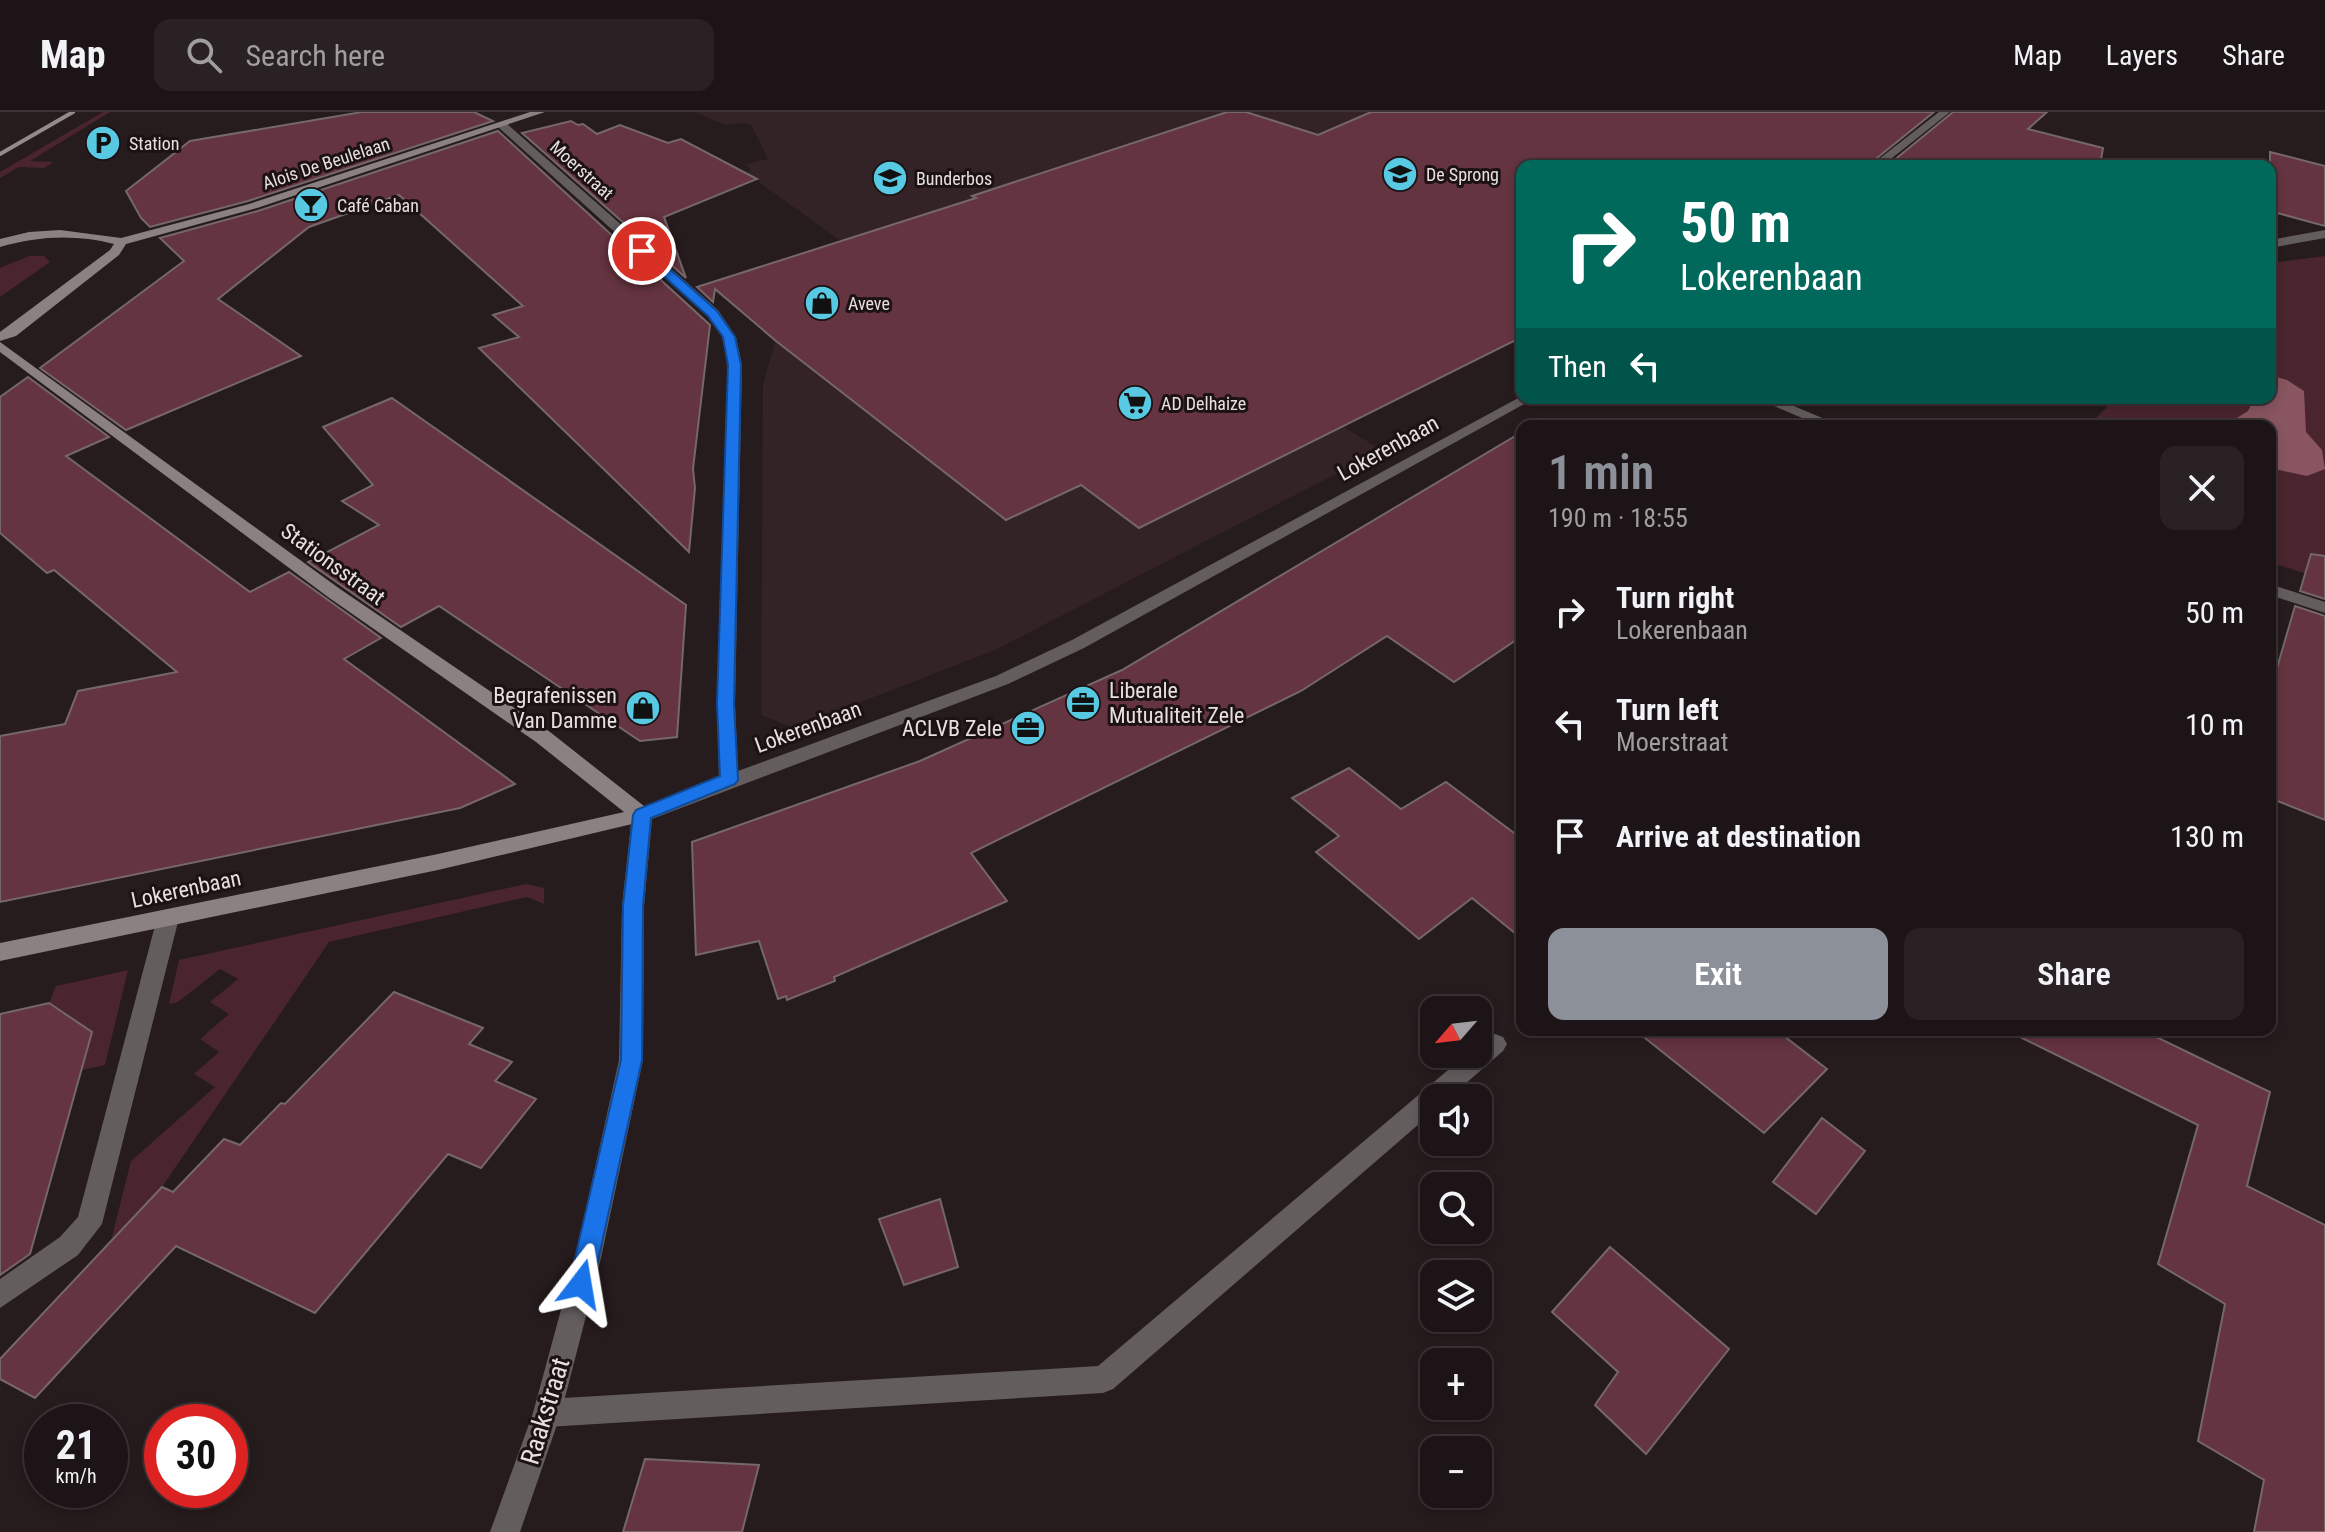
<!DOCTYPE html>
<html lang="en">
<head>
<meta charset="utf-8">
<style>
	:root { --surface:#1c1416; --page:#292123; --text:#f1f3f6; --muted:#a09ea1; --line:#3a3335; --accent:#8c9099 }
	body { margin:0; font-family:"Roboto Condensed",sans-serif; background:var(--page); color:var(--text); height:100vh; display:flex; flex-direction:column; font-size:30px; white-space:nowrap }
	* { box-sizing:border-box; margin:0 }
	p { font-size:26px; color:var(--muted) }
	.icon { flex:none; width:44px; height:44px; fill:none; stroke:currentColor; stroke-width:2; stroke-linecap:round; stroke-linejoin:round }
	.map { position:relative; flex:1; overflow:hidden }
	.details { position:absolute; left:1516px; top:308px; width:760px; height:616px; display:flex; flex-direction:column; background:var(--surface); border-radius:16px; box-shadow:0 4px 12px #0003,0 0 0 2px var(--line) }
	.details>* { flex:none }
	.guide { position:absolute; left:1516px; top:48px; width:760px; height:244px; border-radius:16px; box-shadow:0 4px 12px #0003,0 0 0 2px var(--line); background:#00695c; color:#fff; overflow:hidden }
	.needle { width:52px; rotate:242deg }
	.fabs { position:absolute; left:1420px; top:884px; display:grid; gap:16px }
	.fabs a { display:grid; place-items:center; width:72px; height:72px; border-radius:16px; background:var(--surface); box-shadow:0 4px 12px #0003,0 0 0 2px var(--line); font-size:40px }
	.speed { position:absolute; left:24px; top:1292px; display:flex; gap:16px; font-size:40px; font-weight:700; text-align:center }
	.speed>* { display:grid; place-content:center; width:104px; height:104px; border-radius:50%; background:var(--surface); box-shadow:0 4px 12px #0003,0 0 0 2px var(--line); line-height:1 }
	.speed small { font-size:20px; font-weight:400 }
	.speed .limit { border:12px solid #d22; background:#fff; color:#111 }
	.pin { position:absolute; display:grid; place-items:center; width:68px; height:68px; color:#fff; margin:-34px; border:4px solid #fff; border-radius:50%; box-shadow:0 2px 8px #0007 }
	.me { position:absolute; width:88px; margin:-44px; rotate:14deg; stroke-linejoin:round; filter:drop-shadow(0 0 6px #0008) }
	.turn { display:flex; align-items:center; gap:28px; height:168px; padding:0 32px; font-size:36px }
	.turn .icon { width:104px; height:104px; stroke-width:2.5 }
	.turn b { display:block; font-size:56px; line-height:68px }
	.then { display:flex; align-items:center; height:76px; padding:0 32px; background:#0003; gap:16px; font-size:30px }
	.round { display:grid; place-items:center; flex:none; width:84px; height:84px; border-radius:16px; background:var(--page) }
	.overview { display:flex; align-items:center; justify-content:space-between; height:136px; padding:0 32px }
	h1 { font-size:48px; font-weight:600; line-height:60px; color:var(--accent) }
	.primary-button { display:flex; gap:16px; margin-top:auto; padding:16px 32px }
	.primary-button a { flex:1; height:92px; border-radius:16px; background:var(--accent); color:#fff; font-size:32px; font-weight:600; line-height:92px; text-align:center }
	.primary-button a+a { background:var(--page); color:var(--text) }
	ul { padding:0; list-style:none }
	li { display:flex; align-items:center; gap:24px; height:112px; padding:0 32px }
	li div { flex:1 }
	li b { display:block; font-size:30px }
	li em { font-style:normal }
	header { display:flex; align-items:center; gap:48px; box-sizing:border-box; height:112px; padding:0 40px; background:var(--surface); border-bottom:2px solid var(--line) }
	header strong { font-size:38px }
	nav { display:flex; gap:44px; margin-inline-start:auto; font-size:28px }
	.search { width:560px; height:72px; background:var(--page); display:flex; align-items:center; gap:20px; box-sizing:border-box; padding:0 28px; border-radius:16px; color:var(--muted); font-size:30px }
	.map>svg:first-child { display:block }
</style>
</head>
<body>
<header>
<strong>Map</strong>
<div class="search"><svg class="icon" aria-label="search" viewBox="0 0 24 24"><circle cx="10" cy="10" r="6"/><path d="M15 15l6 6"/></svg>Search here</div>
<nav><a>Map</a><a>Layers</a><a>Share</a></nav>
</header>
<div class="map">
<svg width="2325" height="1420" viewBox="0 0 2325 1420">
	<rect width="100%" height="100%" fill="#261b1d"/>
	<path fill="#342326" d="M 695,0 L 1904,0 L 1522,54 L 1224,244 L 1382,338 L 995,538 L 794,616 L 761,603 L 763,273 L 775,229 L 709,174 L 842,130 L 745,60 L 751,59 L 746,52 L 768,47 L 752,14 L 745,11 L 725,13 Z"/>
	<g fill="#4a252e">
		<path d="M 103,0 L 110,0 L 30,49 L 54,50 L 44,56 L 19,55 L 0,66 L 0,60 Z"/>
		<path d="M 29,144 L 44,144 L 50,150 L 0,185 L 0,156 Z"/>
		<path d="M 2325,144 L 2325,468 L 2270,450 L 2270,314 L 2088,314 L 2116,286 L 2270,286 L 2270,151 Z"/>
		<path d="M 526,772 L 544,776 L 544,792 L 527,785 L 329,830 L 162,1075 L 111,1129 L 131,1049 L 215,975 L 194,962 L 219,940 L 200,927 L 229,902 L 210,890 L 238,867 L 220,857 L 178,890 L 169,892 L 179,848 Z"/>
		<path d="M 128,858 L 105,953 L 82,958 L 92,920 L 49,891 L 56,874 Z"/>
	</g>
	<path fill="#885561" d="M 2270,263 L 2287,268 L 2304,279 L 2306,320 L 2322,338 L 2325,357 L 2307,364 L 2270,356 L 2270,314 L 2224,314 L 2248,299 L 2252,291 L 2247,286 L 2270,286 Z"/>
	<g fill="#643440" stroke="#75676a" stroke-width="2">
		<path d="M 362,0 L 474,0 L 493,9 L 248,89 L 150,115 L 141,106 L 126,79 L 190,29 Z"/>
		<path d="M 1227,0 L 1246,0 L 1318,23 L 1371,0 L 1934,0 L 1867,54 L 1522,54 L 1522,225 L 1139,416 L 1081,373 L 1006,408 L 776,229 L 715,177 L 713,190 L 697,175 L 976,86 L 972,84 Z"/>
		<path d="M 1953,0 L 2047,0 L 2028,17 L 2103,36 L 2100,54 L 1887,54 Z"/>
		<path d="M 571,9 L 578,13 L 583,12 L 597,22 L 620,13 L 668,31 L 681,27 L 757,67 L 664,105 L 686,166 L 522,21 Z"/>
		<path d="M 498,19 L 710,213 L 693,357 L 695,376 L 689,440 L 479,236 L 519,225 L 493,203 L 523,194 L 399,83 L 309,115 L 218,187 L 301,244 L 126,318 L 40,256 L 184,149 L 160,126 L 258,99 Z"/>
		<path d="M 2270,40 L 2325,54 L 2325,114 L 2270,99 Z"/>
		<path d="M 28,265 L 109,325 L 66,344 L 250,480 L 289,460 L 381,526 L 344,547 L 515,672 L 460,696 L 0,790 L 0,624 L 65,612 L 78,579 L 177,560 L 54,458 L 47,461 L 0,421 L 0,285 Z"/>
		<path d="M 392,286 L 686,493 L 677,625 L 640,629 L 439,494 L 401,515 L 308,450 L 379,413 L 342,389 L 373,373 L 323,315 Z"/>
		<path d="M 1522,320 L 1522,524 L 1454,570 L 1387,524 L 1301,579 L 971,741 L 1007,789 L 834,865 L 835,869 L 787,888 L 786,884 L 778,887 L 759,829 L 696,843 L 692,730 L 920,649 L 1122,558 Z"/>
		<path d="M 2311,442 L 2325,444 L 2325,487 L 2300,479 Z"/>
		<path d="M 2295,494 L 2325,504 L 2325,708 L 2270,686 L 2270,580 Z"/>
		<path d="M 1349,656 L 1401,697 L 1446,670 L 1522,727 L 1522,827 L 1472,786 L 1419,827 L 1316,740 L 1339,724 L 1292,686 Z"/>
		<path d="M 394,880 L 483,916 L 469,932 L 512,950 L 495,969 L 536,987 L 481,1056 L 448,1042 L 315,1201 L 176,1134 L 35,1286 L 0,1267 L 0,1247 L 162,1075 L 173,1080 L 224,1027 L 240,1033 L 281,991 L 285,992 Z"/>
		<path d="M 49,891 L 92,920 L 30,1142 L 0,1163 L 0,902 Z"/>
		<path d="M 1635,918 L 1776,918 L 1827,957 L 1764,1021 Z"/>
		<path d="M 2006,918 L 2142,918 L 2270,980 L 2247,1074 L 2325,1113 L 2325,1420 L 2254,1420 L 2264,1368 L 2198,1329 L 2225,1192 L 2158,1152 L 2198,1013 Z"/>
		<path d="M 1822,1006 L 1865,1039 L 1816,1102 L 1773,1070 Z"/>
		<path d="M 940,1087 L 958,1155 L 904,1173 L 879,1107 Z"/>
		<path d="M 1610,1135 L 1729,1237 L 1646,1342 L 1595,1293 L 1618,1260 L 1552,1200 Z"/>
		<path d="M 645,1347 L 759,1353 L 742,1420 L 623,1420 Z"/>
	</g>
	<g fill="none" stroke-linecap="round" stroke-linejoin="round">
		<g fill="#635d5e" fill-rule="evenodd">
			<path d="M 168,797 L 176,800 L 179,806 L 102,1112 L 78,1143 L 0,1196 L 0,1167 L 60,1125 L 78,1105 L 157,806 L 160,800 Z"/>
			<path d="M 1495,922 L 1503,925 L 1507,932 L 1503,939 L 1449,986 L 1434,986 L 1434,999 L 1113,1277 L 1103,1281 L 547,1315 L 537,1311 L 533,1301 L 537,1291 L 547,1287 L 1098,1254 L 1467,942 L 1478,942 L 1478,932 Z"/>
		</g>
		<g fill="#635d5e" fill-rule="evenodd">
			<path d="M 1939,0 L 1950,0 L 1882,54 L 1870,54 Z"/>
			<path d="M 498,11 L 506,11 L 718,198 L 736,225 L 742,253 L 735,592 L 738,659 L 996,564 L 1072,528 L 1522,284 L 1522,286 L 1535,286 L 1084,536 L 1008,572 L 652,707 L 644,794 L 643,948 L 601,1146 L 561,1301 L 520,1420 L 490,1420 L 533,1301 L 575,1146 L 619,948 L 622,794 L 632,703 L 635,698 L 719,666 L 717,592 L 728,253 L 722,225 L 708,204 L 498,15 Z"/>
			<path d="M 2325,118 L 2325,126 L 2270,136 L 2270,128 Z"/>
			<path d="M 1755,286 L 1775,286 L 1841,314 L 1821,314 Z"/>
			<path d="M 2270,472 L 2325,490 L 2325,501 L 2270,483 Z"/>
		</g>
		<g fill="#8b8183" fill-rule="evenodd">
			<path d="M 530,0 L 545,0 L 257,96 L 126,132 L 119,143 L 16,224 L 0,229 L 0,220 L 110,138 L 114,132 C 75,122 38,124 0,135 L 0,127 L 29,120 L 60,118 L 121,126 L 249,92 Z"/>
			<path d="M 0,230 L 340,477 L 550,620 L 649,698 L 652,703 L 649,708 L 438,758 L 0,849 L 0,831 L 438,742 L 624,700 L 536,630 L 328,485 L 0,240 Z"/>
		</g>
		<path stroke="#948a8c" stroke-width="4" d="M 0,42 L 73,0"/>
	</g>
	<path fill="#1a73e8" stroke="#114b97" stroke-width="2" d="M 638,136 L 646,136 L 717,199 L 735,225 L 741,253 L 734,592 L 738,668 L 735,672 L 651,706 L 643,794 L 642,948 L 593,1172 L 589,1180 L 581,1184 L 573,1180 L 569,1172 L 621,948 L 623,794 L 633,703 L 636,698 L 720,664 L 717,592 L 728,253 L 723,225 L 708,204 L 638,141 Z"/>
	<defs>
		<g id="parking-disc" transform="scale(1.8)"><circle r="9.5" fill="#57c9e3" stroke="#1c1214"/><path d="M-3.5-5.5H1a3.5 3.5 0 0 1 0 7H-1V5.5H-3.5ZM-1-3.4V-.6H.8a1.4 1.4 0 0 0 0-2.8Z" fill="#111"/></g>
		<g id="school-disc" transform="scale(1.8)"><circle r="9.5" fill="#57c9e3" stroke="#1c1214"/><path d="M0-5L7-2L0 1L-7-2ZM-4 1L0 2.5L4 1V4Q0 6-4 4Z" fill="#111"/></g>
		<g id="bar-disc" transform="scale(1.8)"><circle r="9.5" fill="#57c9e3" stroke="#1c1214"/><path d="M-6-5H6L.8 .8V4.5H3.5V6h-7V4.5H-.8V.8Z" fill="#111"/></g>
		<g id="shop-disc" transform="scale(1.8)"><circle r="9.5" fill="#57c9e3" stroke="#1c1214"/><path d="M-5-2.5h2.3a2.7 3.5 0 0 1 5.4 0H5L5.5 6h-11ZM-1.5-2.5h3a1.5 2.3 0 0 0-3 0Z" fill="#111"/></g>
		<g id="supermarket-disc" transform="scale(1.8)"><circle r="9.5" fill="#57c9e3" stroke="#1c1214"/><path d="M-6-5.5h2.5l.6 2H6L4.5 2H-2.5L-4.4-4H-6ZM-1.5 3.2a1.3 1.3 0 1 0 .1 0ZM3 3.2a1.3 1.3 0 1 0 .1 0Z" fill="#111"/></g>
		<g id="office-disc" transform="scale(1.8)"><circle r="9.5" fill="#57c9e3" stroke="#1c1214"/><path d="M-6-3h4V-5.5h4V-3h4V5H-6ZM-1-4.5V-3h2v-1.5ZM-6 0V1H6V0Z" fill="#111"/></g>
	</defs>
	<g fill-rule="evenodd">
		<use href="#parking-disc" x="103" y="31"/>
		<use href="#school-disc" x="1400" y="62"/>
		<use href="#school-disc" x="890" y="66"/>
		<use href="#bar-disc" x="311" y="93"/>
		<use href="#shop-disc" x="822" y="191"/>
		<use href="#supermarket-disc" x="1135" y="291"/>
		<use href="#office-disc" x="1083" y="591"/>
		<use href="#shop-disc" x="643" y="596"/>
		<use href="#office-disc" x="1028" y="616"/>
	</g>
	<g text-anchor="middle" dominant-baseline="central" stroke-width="6" stroke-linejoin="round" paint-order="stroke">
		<g font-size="18" fill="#e7dfe0" stroke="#1c1214" text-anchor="start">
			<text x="129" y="31">Station</text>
			<text x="1426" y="62">De Sprong</text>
			<text x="916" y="66">Bunderbos</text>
			<text x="337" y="93">Café Caban</text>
			<text x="848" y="191">Aveve</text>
			<text x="1161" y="291">AD Delhaize</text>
		</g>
		<g font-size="18" fill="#e7dfe0" stroke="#1c1214">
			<text transform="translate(326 51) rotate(-18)">Alois De Beulelaan</text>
			<text transform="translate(582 58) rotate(42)">Moerstraat</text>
		</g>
		<g font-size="22" fill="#e7dfe0" stroke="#1c1214">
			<text transform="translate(1388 336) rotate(-29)">Lokerenbaan</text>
			<text transform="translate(333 452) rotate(36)">Stationsstraat</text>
			<text transform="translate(808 615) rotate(-20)">Lokerenbaan</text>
			<text transform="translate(186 777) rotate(-12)">Lokerenbaan</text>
		</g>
		<g font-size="22" fill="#e7dfe0" stroke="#1c1214" text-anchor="end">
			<text x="1109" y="578" text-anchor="start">Liberale<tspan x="1109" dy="25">Mutualiteit Zele</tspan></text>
			<text x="617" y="583">Begrafenissen<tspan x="617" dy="25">Van Damme</tspan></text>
			<text x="1002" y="616">ACLVB Zele</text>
		</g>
		<g font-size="26" fill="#e7dfe0" stroke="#1c1214">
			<text transform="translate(545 1299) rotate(-73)">Raakstraat</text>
		</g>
	</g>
</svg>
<div class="fabs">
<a><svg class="needle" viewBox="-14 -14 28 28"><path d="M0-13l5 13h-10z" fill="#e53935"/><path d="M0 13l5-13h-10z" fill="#a09ea1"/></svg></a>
<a><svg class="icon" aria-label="sound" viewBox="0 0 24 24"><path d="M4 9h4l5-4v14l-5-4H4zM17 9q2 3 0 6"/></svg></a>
<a><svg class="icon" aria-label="search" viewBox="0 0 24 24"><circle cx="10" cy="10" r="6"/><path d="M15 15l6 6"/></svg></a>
<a><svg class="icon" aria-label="layers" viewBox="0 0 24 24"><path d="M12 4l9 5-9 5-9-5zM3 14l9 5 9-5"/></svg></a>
<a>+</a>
<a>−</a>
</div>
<div class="speed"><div>21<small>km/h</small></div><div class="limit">30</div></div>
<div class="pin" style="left:642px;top:139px;background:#d93025"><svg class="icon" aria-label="arrive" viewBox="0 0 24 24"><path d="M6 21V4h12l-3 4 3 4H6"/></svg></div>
<svg class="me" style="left:581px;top:1172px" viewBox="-20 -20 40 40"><path d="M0-17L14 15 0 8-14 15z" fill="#1a73e8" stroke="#fff" stroke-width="4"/></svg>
<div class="guide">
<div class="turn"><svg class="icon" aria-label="right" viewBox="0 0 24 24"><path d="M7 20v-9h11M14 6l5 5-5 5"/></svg><div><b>50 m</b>Lokerenbaan</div></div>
<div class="then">Then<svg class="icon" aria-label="left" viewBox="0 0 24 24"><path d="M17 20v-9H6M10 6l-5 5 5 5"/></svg></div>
</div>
<section class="details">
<div class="overview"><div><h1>1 min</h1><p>190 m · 18:55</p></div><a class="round"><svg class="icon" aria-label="close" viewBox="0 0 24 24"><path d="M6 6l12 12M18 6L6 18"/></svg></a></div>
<ul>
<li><svg class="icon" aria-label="right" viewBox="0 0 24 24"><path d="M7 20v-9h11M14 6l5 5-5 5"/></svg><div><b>Turn right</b><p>Lokerenbaan</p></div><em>50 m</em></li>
<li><svg class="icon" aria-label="left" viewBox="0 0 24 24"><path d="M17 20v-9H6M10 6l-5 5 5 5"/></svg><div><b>Turn left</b><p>Moerstraat</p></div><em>10 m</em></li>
<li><svg class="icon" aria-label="arrive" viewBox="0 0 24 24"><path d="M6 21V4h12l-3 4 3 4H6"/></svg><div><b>Arrive at destination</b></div><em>130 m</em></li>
</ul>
<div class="primary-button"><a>Exit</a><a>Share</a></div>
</section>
</div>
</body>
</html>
